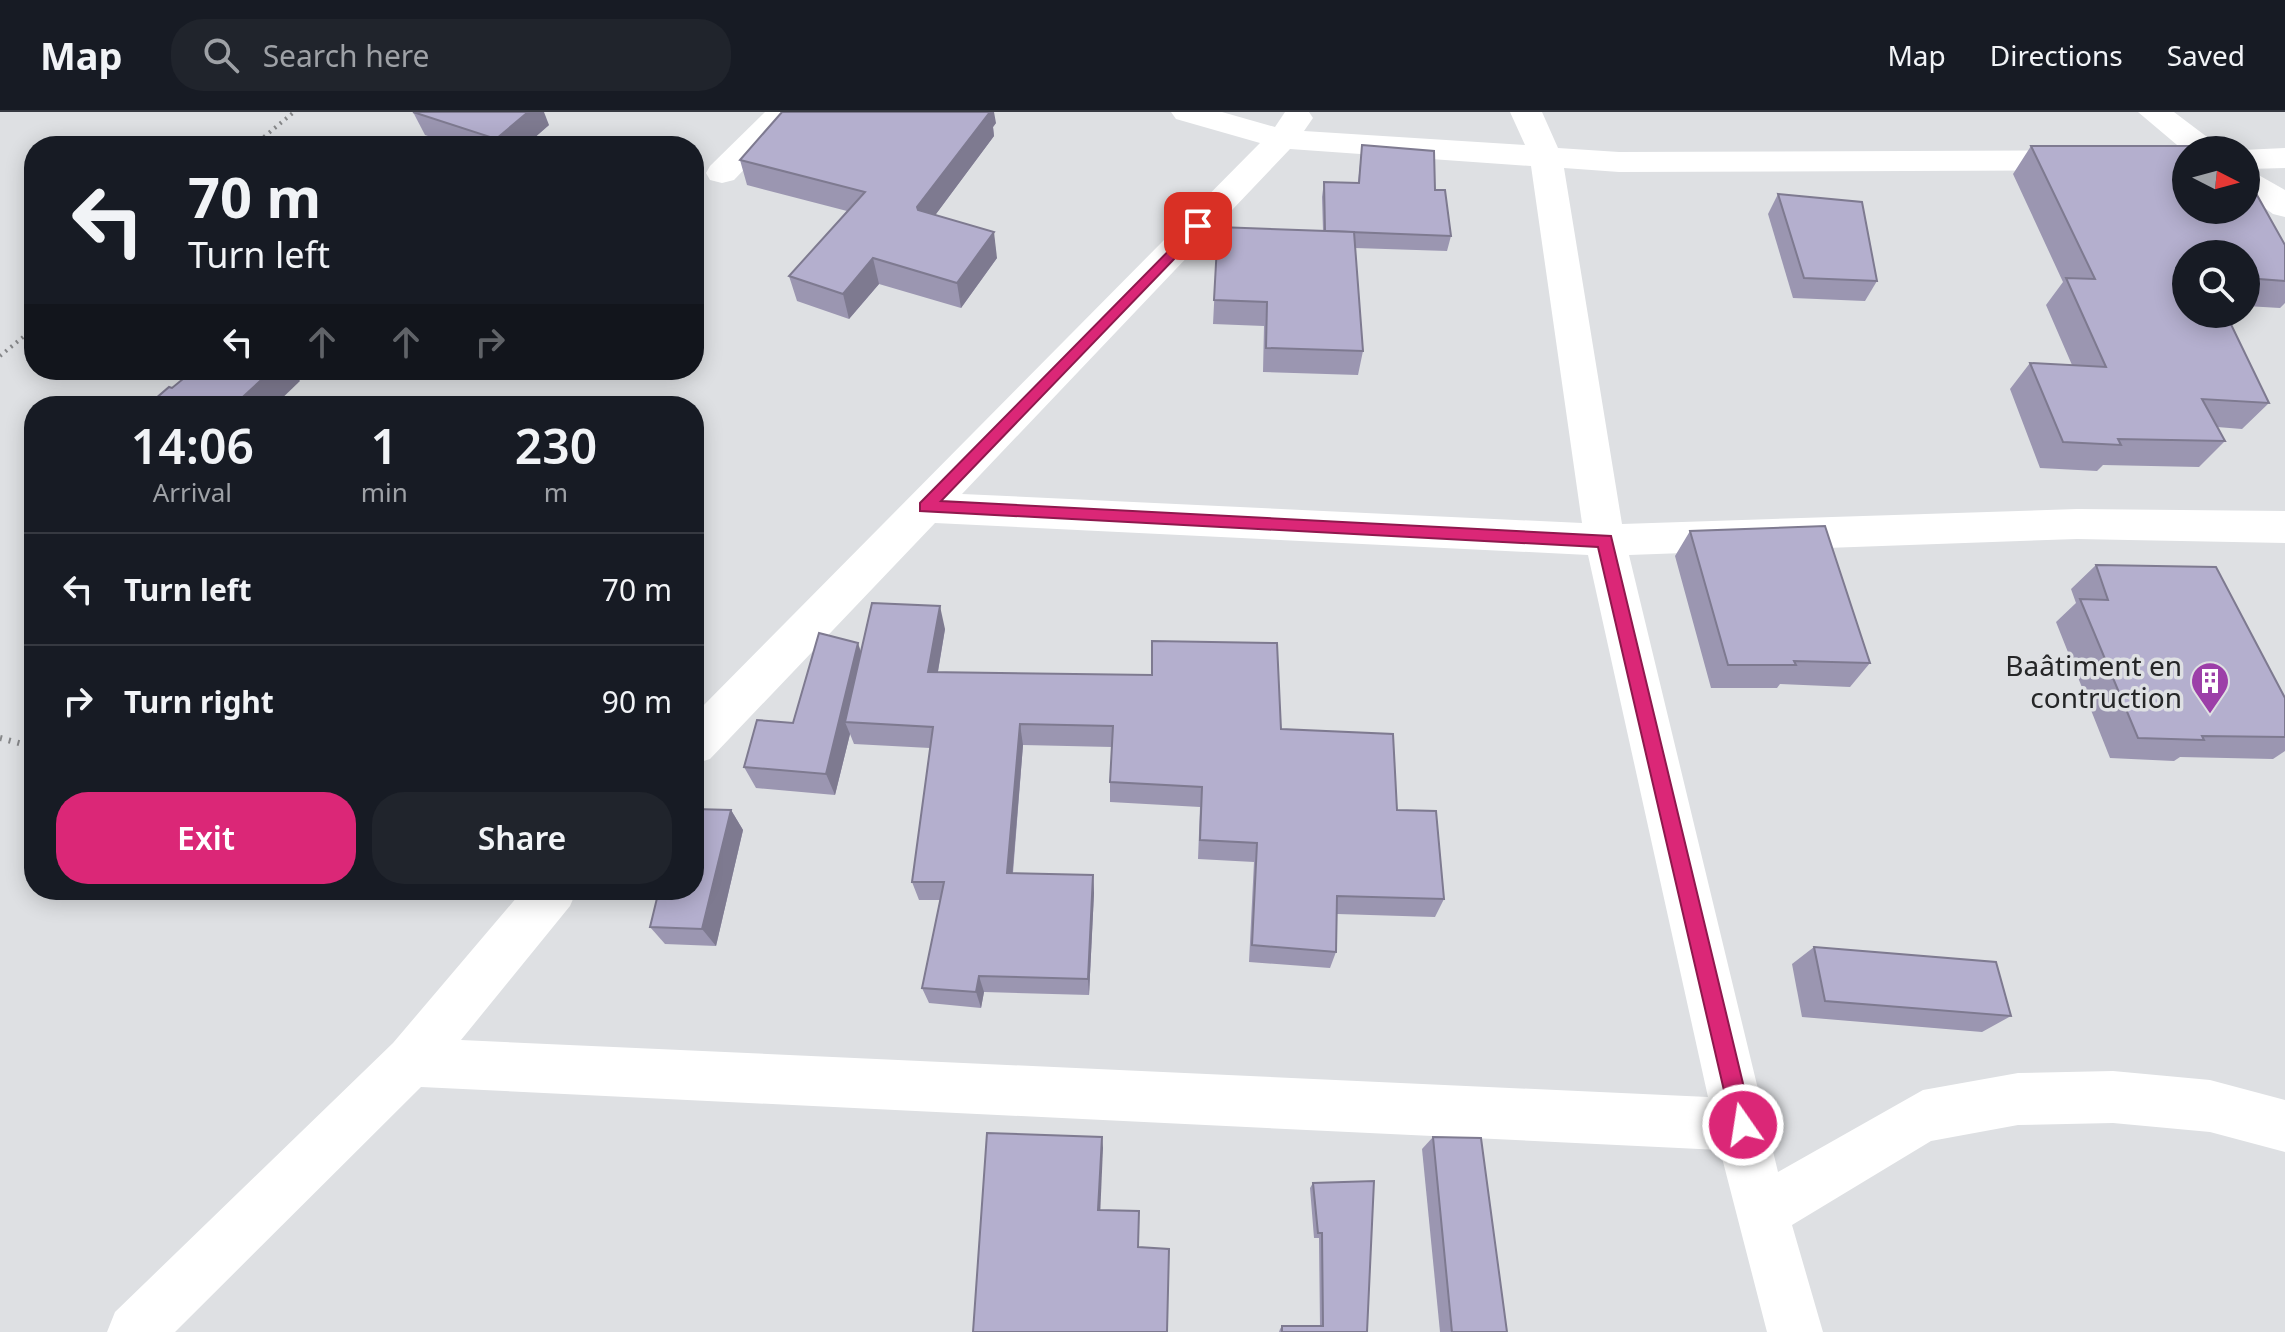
<!DOCTYPE html>
<html lang="en">
<head>
<meta charset="utf-8">
<style>
	:root { --surface:#171b24; --page:#20242c; --text:#f1f3f6; --muted:#9ea1a6; --line:#363941; --accent:#db2777 }
	body { margin:0; font-family:"Noto Sans",sans-serif; background:var(--page); color:var(--text); height:100vh; display:flex; flex-direction:column; font-size:30px; white-space:nowrap }
	* { box-sizing:border-box; margin:0 }
	p { font-size:26px; color:var(--muted) }
	.icon { flex:none; width:44px; height:44px; fill:none; stroke:currentColor; stroke-width:2; stroke-linecap:round; stroke-linejoin:round }
	.map { position:relative; flex:1; overflow:hidden }
	.details { position:absolute; left:24px; top:284px; width:680px; height:504px; display:flex; flex-direction:column; background:var(--surface); border-radius:32px; box-shadow:0 4px 20px #0003 }
	.details>* { flex:none }
	.banner { position:absolute; left:24px; top:24px; width:680px; height:244px; border-radius:32px; box-shadow:0 4px 20px #0003; background:#171b24; color:var(--text); overflow:hidden }
	.needle { width:52px; rotate:96deg }
	.controls { position:absolute; left:2172px; top:24px; display:grid; gap:16px }
	.controls a { display:grid; place-items:center; width:88px; height:88px; border-radius:50%; background:var(--surface); box-shadow:0 4px 20px #0003; font-size:40px }
	.pin { position:absolute; display:grid; place-items:center; width:68px; height:68px; color:#fff; margin:-34px; border-radius:16px; box-shadow:0 4px 12px #0006 }
	.me { position:absolute; width:88px; margin:-44px; rotate:347deg; stroke-linejoin:round; filter:drop-shadow(0 0 6px #0008) }
	.turn { display:flex; align-items:center; gap:28px; height:168px; padding:0 32px; font-size:36px }
	.turn .icon { width:104px; height:104px; stroke-width:2.5 }
	.turn b { display:block; font-size:56px; line-height:68px }
	.lanes { display:flex; align-items:center; height:76px; padding:0 32px; background:#0003; justify-content:center; gap:40px; direction:ltr }
	.lanes .off { opacity:.35 }
	.eta { display:flex; justify-content:space-evenly; align-items:center; height:136px; text-align:center }
	.eta b { font-size:48px; font-weight:600; line-height:56px }
	.button { display:flex; gap:16px; margin-top:auto; padding:16px 32px }
	.button a { flex:1; height:92px; border-radius:32px; background:var(--accent); color:#fff; font-size:32px; font-weight:600; line-height:92px; text-align:center }
	.button a+a { background:var(--page); color:var(--text) }
	ul { padding:0; list-style:none }
	li { display:flex; align-items:center; gap:24px; height:112px; padding:0 32px; border-top:2px solid var(--line) }
	li div { flex:1 }
	li b { display:block; font-size:30px }
	li em { font-style:normal }
	header { display:flex; align-items:center; gap:48px; box-sizing:border-box; height:112px; padding:0 40px; background:var(--surface); border-bottom:2px solid var(--line) }
	header strong { font-size:38px }
	nav { display:flex; gap:44px; margin-inline-start:auto; font-size:28px }
	.search { width:560px; height:72px; background:var(--page); display:flex; align-items:center; gap:20px; box-sizing:border-box; padding:0 28px; border-radius:32px; color:var(--muted); font-size:30px }
	.map>svg:first-child { display:block }
</style>
</head>
<body>
<header>
<strong>Map</strong>
<div class="search"><svg class="icon" aria-label="search" viewBox="0 0 24 24"><circle cx="10" cy="10" r="6"/><path d="M15 15l6 6"/></svg>Search here</div>
<nav><a>Map</a><a>Directions</a><a>Saved</a></nav>
</header>
<div class="map">
<svg width="2285" height="1220" viewBox="0 0 2285 1220">
	<rect width="100%" height="100%" fill="#dee0e3"/>
	<g fill="none" stroke-linecap="round" stroke-linejoin="round">
		<g stroke="#868789" stroke-width="4" stroke-dasharray="2 5" stroke-linecap="butt">
			<path d="M 253,34 L 294,0"/>
			<path d="M 0,244 L 34,216"/>
		</g>
		<path stroke="#868789" stroke-width="6" stroke-dasharray="2 7" stroke-linecap="butt" d="M 0,626 L 34,635"/>
		<g fill="#fff" fill-rule="evenodd">
			<path d="M 765,0 L 799,0 L 734,68 L 722,71 L 710,68 L 706,61 L 710,54 Z"/>
			<path d="M 1171,0 L 1222,0 L 1275,15 L 1285,0 L 1309,0 L 1313,6 L 1304,19 L 1525,33 L 1510,0 L 1542,0 L 1558,36 L 1619,40 L 2183,38 L 2138,0 L 2174,0 L 2215,31 L 2220,38 L 2186,38 L 2186,58 L 1619,60 L 1564,56 L 1622,412 L 2077,397 L 2285,399 L 2285,431 L 2077,427 L 1629,443 L 1778,1060 L 1923,978 L 2018,961 L 2113,959 L 2210,968 L 2285,988 L 2285,1040 L 2210,1020 L 2113,1011 L 2018,1013 L 1931,1029 L 1792,1113 L 1823,1220 L 1767,1220 L 1720,1038 L 421,975 L 175,1220 L 107,1220 L 115,1200 L 393,931 L 523,778 L 577,778 L 570,794 L 461,928 L 1708,985 L 1588,443 L 935,411 L 710,647 L 694,652 L 694,603 L 1260,31 L 1176,7 ZM 1290,37 L 1531,54 L 1582,411 L 962,382 Z"/>
			<path d="M 2285,36 L 2285,56 L 2248,57 L 2285,78 L 2285,105 L 2273,102 L 2246,82 L 2246,38 L 2242,38 Z"/>
		</g>
	</g>
	<g fill="#9b96b1">
		<path d="M 413,0 L 549,13 L 525,34 L 458,34 L 425,23 Z"/>
		<path d="M 996,11 L 993,15 L 994,24 L 935,103 L 997,146 L 961,196 L 879,172 L 849,207 L 797,189 L 789,164 L 847,99 L 747,73 L 740,48 Z"/>
		<path d="M 1362,33 L 1435,78 L 1451,124 L 1447,139 L 1355,136 L 1363,239 L 1358,263 L 1263,260 L 1264,214 L 1213,212 L 1218,115 L 1323,119 L 1322,85 L 1324,70 L 1358,71 Z"/>
		<path d="M 2031,34 L 2285,133 L 2285,191 L 2280,196 L 2246,194 L 2246,142 L 2186,142 L 2269,291 L 2242,317 L 2217,315 L 2225,329 L 2199,355 L 2103,353 L 2097,359 L 2040,356 L 2010,277 L 2030,251 L 2072,253 L 2046,193 L 2063,170 L 2013,62 Z"/>
		<path d="M 1778,82 L 1877,169 L 1865,189 L 1793,186 L 1768,102 Z"/>
		<path d="M 1690,419 L 1870,551 L 1850,575 L 1780,572 L 1777,576 L 1711,576 L 1675,444 Z"/>
		<path d="M 2096,453 L 2285,586 L 2285,639 L 2273,647 L 2180,645 L 2174,649 L 2110,646 L 2056,510 L 2076,491 L 2071,477 Z"/>
		<path d="M 945,517 L 938,560 L 1281,617 L 1397,698 L 1444,787 L 1435,805 L 1337,802 L 1336,840 L 1330,856 L 1249,850 L 1254,750 L 1198,747 L 1200,695 L 1110,690 L 1110,670 L 1112,635 L 1023,633 L 1013,761 L 1093,763 L 1094,781 L 1089,883 L 984,880 L 981,896 L 929,891 L 922,876 L 940,788 L 919,788 L 912,770 L 930,636 L 854,632 L 850,622 L 835,683 L 756,676 L 744,655 L 793,611 L 861,539 Z"/>
		<path d="M 731,698 L 743,718 L 716,834 L 665,832 L 650,815 Z"/>
		<path d="M 1814,835 L 2011,904 L 1982,920 L 1802,905 L 1792,852 Z"/>
		<path d="M 1433,1025 L 1507,1220 L 1440,1220 L 1422,1037 Z"/>
		<path d="M 1313,1071 L 1367,1220 L 1279,1220 L 1280,1217 L 1282,1214 L 1320,1214 L 1319,1126 L 1314,1126 L 1310,1076 Z"/>
	</g>
	<g fill="#7e7a90">
		<path d="M 528,0 L 544,0 L 549,13 L 525,34 L 499,34 L 496,27 Z"/>
		<path d="M 985,0 L 994,0 L 996,11 L 993,15 L 994,24 L 922,121 L 917,95 Z"/>
		<path d="M 994,120 L 997,146 L 961,196 L 957,171 Z"/>
		<path d="M 873,146 L 879,172 L 849,207 L 843,182 Z"/>
		<path d="M 272,258 L 292,258 L 300,269 L 274,294 L 233,294 Z"/>
		<path d="M 940,494 L 945,517 L 934,582 L 928,560 Z"/>
		<path d="M 858,531 L 866,555 L 845,610 L 850,622 L 835,683 L 826,662 Z"/>
		<path d="M 1020,612 L 1023,633 L 1011,779 L 1007,761 Z"/>
		<path d="M 731,698 L 743,718 L 716,834 L 702,817 Z"/>
		<path d="M 1093,763 L 1094,781 L 1089,883 L 1088,867 Z"/>
		<path d="M 979,864 L 984,880 L 981,896 L 976,880 Z"/>
		<path d="M 1102,1025 L 1103,1036 L 1100,1106 L 1098,1098 Z"/>
	</g>
	<g fill="#b4afce" stroke="#7e7a90" stroke-width="2">
		<path d="M 413,0 L 528,0 L 496,27 Z"/>
		<path d="M 782,0 L 990,0 L 917,95 L 918,98 L 994,120 L 957,171 L 873,146 L 843,182 L 789,164 L 865,80 L 740,48 Z"/>
		<path d="M 1362,33 L 1434,39 L 1435,78 L 1445,78 L 1451,124 L 1325,119 L 1324,70 L 1359,71 Z"/>
		<path d="M 2031,34 L 2200,34 L 2205,38 L 2186,38 L 2186,98 L 2246,98 L 2246,70 L 2253,76 L 2285,133 L 2285,169 L 2246,166 L 2246,142 L 2186,142 L 2186,202 L 2226,202 L 2269,291 L 2202,287 L 2225,329 L 2118,327 L 2121,333 L 2063,330 L 2030,251 L 2106,255 L 2066,166 L 2095,167 Z"/>
		<path d="M 1778,82 L 1862,90 L 1877,169 L 1804,166 Z"/>
		<path d="M 1218,115 L 1354,120 L 1363,239 L 1266,236 L 1267,190 L 1214,188 Z"/>
		<path d="M 194,258 L 272,258 L 233,294 L 147,294 L 169,275 L 172,276 Z"/>
		<path d="M 1825,414 L 1870,551 L 1794,549 L 1796,553 L 1728,553 L 1690,419 Z"/>
		<path d="M 2096,453 L 2216,455 L 2285,586 L 2285,625 L 2202,624 L 2204,628 L 2138,626 L 2080,487 L 2108,488 Z"/>
		<path d="M 872,491 L 940,494 L 928,560 L 1152,563 L 1152,529 L 1277,531 L 1281,617 L 1393,622 L 1397,698 L 1436,699 L 1444,787 L 1337,784 L 1336,840 L 1252,833 L 1257,731 L 1200,728 L 1202,675 L 1110,670 L 1113,614 L 1020,612 L 1007,761 L 1093,763 L 1088,867 L 979,864 L 976,880 L 922,876 L 944,770 L 912,770 L 933,615 L 845,610 Z"/>
		<path d="M 819,521 L 858,531 L 826,662 L 744,655 L 757,608 L 793,611 Z"/>
		<path d="M 694,697 L 731,698 L 702,817 L 650,815 L 659,778 L 694,778 Z"/>
		<path d="M 1814,835 L 1996,850 L 2011,904 L 1825,889 Z"/>
		<path d="M 987,1021 L 1102,1025 L 1098,1098 L 1139,1099 L 1138,1135 L 1169,1137 L 1167,1220 L 973,1220 Z"/>
		<path d="M 1433,1025 L 1481,1026 L 1507,1220 L 1452,1220 Z"/>
		<path d="M 1374,1069 L 1367,1220 L 1282,1220 L 1282,1214 L 1323,1214 L 1322,1121 L 1318,1121 L 1313,1071 Z"/>
	</g>
	<path fill="#db2777" stroke="#8e194d" stroke-width="2" d="M 1198,109 L 1205,114 L 1203,117 L 941,389 L 1611,424 L 1753,1013 L 1750,1020 L 1743,1023 L 1735,1020 L 1732,1013 L 1598,435 L 920,399 L 920,391 Z"/>
	<defs>
		<g id="building-pin" transform="scale(2)"><path d="M0 17L-7.5 6A9.5 9.5 0 1 1 7.5 6Z" fill="#9c3fa8" stroke="#dee0e3"/><path d="M-4-6H4V6H1V3H-1V6H-4ZM-2.5-4.3h1.7v1.8h-1.7ZM.8-4.3h1.7v1.8H.8ZM-2.5-1h1.7V.8h-1.7ZM.8-1h1.7V.8H.8Z" fill="#fff"/></g>
	</defs>
	<g fill-rule="evenodd">
		<use href="#building-pin" x="2210" y="569"/>
	</g>
	<g text-anchor="middle" dominant-baseline="central" stroke-width="7" stroke-linejoin="round" paint-order="stroke">
		<g font-size="28" fill="#252627" stroke="#dee0e3" text-anchor="end">
			<text x="2182" y="553">Baâtiment en<tspan x="2182" dy="32">contruction</tspan></text>
		</g>
	</g>
</svg>
<div class="controls">
<a><svg class="needle" viewBox="-14 -14 28 28"><path d="M0-13l5 13h-10z" fill="#e53935"/><path d="M0 13l5-13h-10z" fill="#9ea1a6"/></svg></a>
<a><svg class="icon" aria-label="search" viewBox="0 0 24 24"><circle cx="10" cy="10" r="6"/><path d="M15 15l6 6"/></svg></a>
</div>
<div class="pin" style="left:1198px;top:114px;background:#d93025"><svg class="icon" aria-label="arrive" viewBox="0 0 24 24"><path d="M6 21V4h12l-3 4 3 4H6"/></svg></div>
<svg class="me" style="left:1743px;top:1013px" viewBox="-20 -20 40 40"><circle r="17" fill="#db2777" stroke="#fff" stroke-width="3"/><path d="M0-11L8 9 0 5-8 9z" fill="#fff"/></svg>
<div class="banner">
<div class="turn"><svg class="icon" aria-label="left" viewBox="0 0 24 24"><path d="M17 20v-9H6M10 6l-5 5 5 5"/></svg><div><b>70 m</b>Turn left</div></div>
<div class="lanes"><svg class="icon" aria-label="left" viewBox="0 0 24 24"><path d="M17 20v-9H6M10 6l-5 5 5 5"/></svg><svg class="icon off" aria-label="ahead" viewBox="0 0 24 24"><path d="M12 20V5M6 11l6-6 6 6"/></svg><svg class="icon off" aria-label="ahead" viewBox="0 0 24 24"><path d="M12 20V5M6 11l6-6 6 6"/></svg><svg class="icon off" aria-label="right" viewBox="0 0 24 24"><path d="M7 20v-9h11M14 6l5 5-5 5"/></svg></div>
</div>
<section class="details">
<div class="eta">
<div><b>14:06</b><p>Arrival</p></div>
<div><b>1</b><p>min</p></div>
<div><b>230</b><p>m</p></div>
</div>
<ul>
<li><svg class="icon" aria-label="left" viewBox="0 0 24 24"><path d="M17 20v-9H6M10 6l-5 5 5 5"/></svg><div><b>Turn left</b></div><em>70 m</em></li>
<li><svg class="icon" aria-label="right" viewBox="0 0 24 24"><path d="M7 20v-9h11M14 6l5 5-5 5"/></svg><div><b>Turn right</b></div><em>90 m</em></li>
</ul>
<div class="button"><a>Exit</a><a>Share</a></div>
</section>
</div>
</body>
</html>
